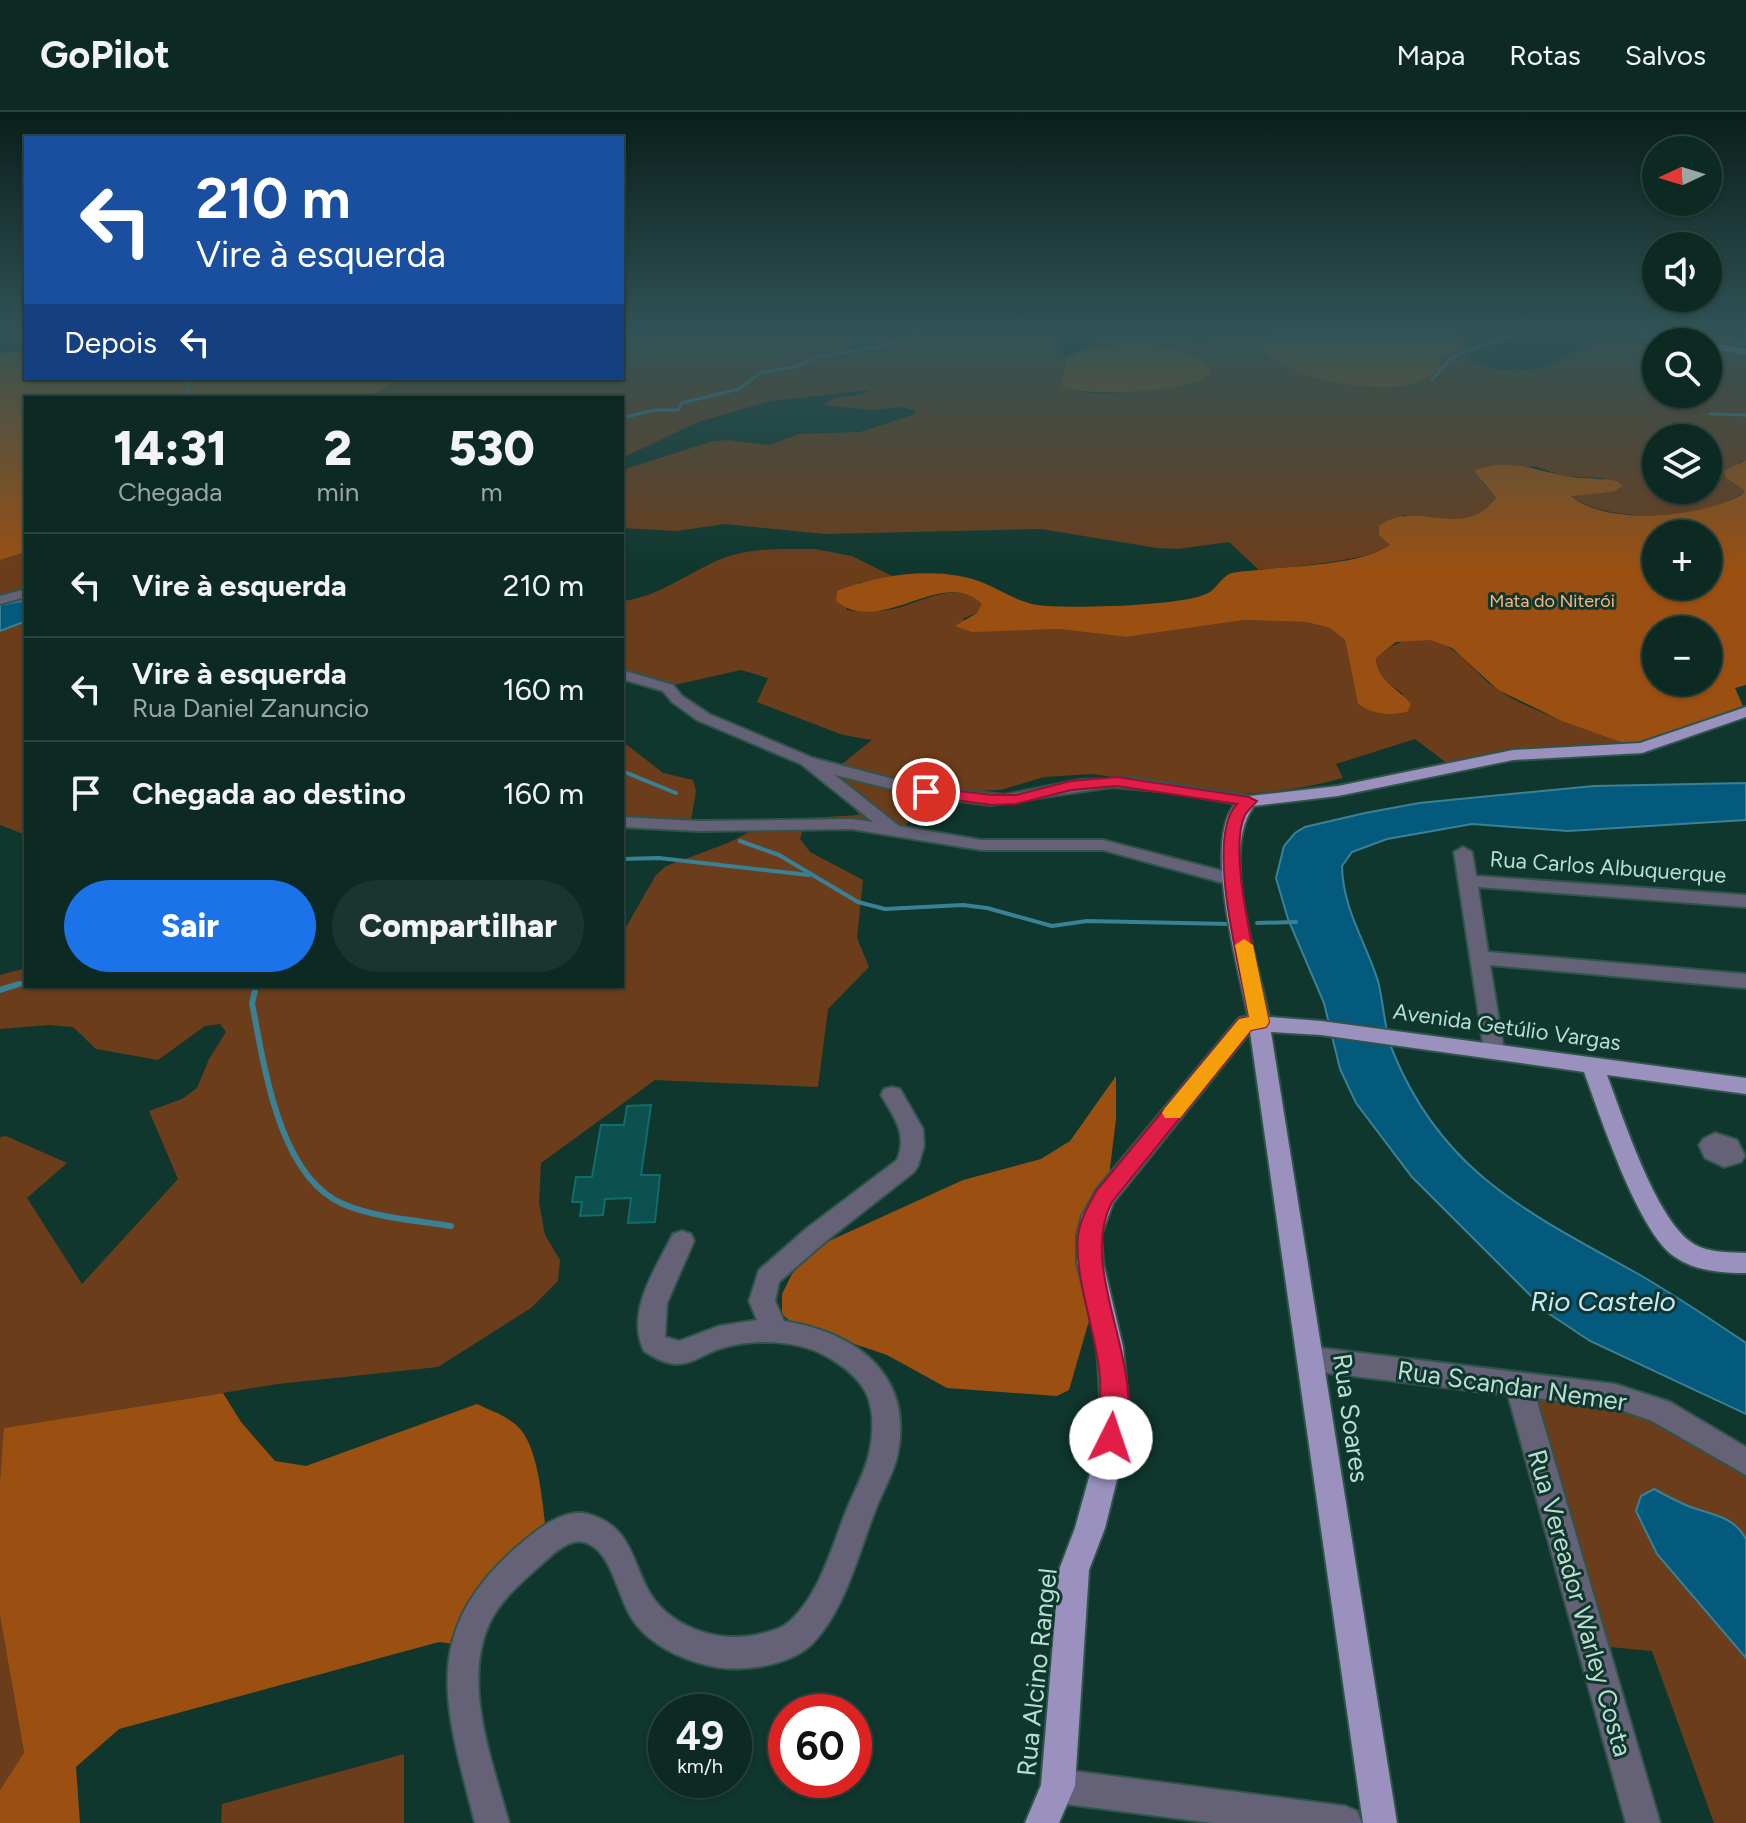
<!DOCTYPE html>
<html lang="pt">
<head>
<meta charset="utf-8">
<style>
	:root { --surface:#0c2922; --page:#1a352f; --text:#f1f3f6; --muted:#9aa6a5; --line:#2c4540; --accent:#1a73e8 }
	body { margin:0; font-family:Figtree,sans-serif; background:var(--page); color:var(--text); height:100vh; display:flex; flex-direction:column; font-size:30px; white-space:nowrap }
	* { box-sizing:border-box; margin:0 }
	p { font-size:26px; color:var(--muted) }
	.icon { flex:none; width:44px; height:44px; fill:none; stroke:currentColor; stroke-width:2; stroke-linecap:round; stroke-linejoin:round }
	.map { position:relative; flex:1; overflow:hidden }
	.details { position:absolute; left:24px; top:284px; width:600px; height:592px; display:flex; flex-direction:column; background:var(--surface); border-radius:0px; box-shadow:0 2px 6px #0004,0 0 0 2px var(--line) }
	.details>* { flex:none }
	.hud { position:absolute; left:24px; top:24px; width:600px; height:244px; border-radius:0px; box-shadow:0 2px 6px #0004,0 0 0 2px var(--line); background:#1a4fa0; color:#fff; overflow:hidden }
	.needle { width:52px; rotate:266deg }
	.tools { position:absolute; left:1642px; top:24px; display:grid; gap:16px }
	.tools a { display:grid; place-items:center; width:80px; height:80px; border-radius:50%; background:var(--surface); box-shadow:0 2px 6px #0004,0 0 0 2px var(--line); font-size:40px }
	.speed { position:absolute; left:648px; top:1582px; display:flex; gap:16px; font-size:40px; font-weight:700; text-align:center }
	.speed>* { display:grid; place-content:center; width:104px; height:104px; border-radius:50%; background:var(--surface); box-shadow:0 2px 6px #0004,0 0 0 2px var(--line); line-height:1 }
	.speed small { font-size:20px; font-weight:400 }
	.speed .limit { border:12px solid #d22; background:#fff; color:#111 }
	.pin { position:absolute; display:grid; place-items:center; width:68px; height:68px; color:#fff; margin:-34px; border:4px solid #fff; border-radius:50%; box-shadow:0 2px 8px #0007 }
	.me { position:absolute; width:88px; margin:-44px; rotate:4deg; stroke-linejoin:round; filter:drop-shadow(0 0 6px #0008) }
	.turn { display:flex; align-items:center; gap:28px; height:168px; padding:0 40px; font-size:36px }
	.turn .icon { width:104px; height:104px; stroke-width:2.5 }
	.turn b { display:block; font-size:56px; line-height:68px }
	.then { display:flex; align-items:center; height:76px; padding:0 40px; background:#0003; gap:16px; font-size:30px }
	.eta { display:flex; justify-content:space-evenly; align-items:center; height:136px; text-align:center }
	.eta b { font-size:48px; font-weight:800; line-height:56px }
	.action { display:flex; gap:16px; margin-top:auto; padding:16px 40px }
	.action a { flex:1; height:92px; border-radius:48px; background:var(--accent); color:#fff; font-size:32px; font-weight:800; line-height:92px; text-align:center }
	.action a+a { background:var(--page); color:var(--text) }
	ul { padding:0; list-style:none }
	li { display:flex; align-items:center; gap:24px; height:104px; padding:0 40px; border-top:2px solid var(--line) }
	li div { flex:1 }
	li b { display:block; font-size:30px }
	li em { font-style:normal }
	header { display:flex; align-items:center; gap:48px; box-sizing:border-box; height:112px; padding:0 40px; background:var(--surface); border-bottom:2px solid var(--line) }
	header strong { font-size:38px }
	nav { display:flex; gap:44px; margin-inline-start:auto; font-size:28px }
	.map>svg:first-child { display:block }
</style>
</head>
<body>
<header>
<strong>GoPilot</strong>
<nav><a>Mapa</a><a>Rotas</a><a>Salvos</a></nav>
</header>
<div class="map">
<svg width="1746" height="1711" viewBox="0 0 1746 1711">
	<rect width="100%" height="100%" fill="#10372d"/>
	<g fill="#6c3d1b" fill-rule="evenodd">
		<path d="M 622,219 L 1056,219 L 1054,231 L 1066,245 L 1062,275 C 1096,289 1157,276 1193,272 L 1152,231 L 1134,230 L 1084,238 L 1106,219 L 1165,219 L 1196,228 L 1237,223 L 1239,219 L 1273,219 L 1277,250 L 1292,257 L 1408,273 L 1440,258 L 1439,244 L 1468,237 L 1471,249 C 1492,260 1521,261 1544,255 C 1564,249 1580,233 1601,228 C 1618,224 1640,232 1656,237 L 1656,282 L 1708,282 L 1708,235 L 1746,242 L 1746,348 L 1741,349 L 1726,366 L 1745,379 C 1711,408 1605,413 1570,383 L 1613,380 L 1602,366 L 1564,364 L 1533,354 L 1482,370 L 1496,386 C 1471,418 1438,407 1403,403 C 1399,412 1396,425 1390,432 C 1378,449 1283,455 1259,458 L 1229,430 L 1177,437 L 1157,436 L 1041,417 L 825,422 L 725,412 L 676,419 L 622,416 L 622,358 L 713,329 L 728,328 L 769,333 L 799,322 L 860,320 L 913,303 L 916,299 L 900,295 L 872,298 L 824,293 C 835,281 860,287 870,278 L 771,289 L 698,310 L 622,346 L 622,286 L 369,286 L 399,266 L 622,266 ZM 1656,326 L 1708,326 L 1708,378 L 1656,378 Z"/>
		<path d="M 1628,219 L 1746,219 L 1746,239 L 1708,230 Z"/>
		<path d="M 815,437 L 852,444 L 892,464 L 858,471 L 846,498 C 864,500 881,500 898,496 C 926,488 958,468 983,492 L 977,501 L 962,507 L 992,519 L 1059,517 L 1126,525 L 1245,508 L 1306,510 L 1330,516 L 1345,528 L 1358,592 C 1374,603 1387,604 1407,600 L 1402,581 C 1388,571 1376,564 1376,546 C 1393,532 1410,522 1432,528 C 1461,535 1476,565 1501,580 C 1541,604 1588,617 1632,634 L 1448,652 L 1415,627 L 1336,652 L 1343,666 C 1307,676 1271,681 1233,682 L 1092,662 L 1044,665 L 1001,678 L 974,679 L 916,671 L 922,688 L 901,721 L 840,714 L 803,717 L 800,727 L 810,740 L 863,768 L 857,826 L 869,855 L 828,897 L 818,975 L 655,968 L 541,1051 L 539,1091 L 545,1123 L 560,1148 L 558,1169 L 531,1196 L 438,1255 L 278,1272 L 5,1316 L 0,1368 L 0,1025 L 6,1024 L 67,1051 L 27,1086 L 82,1172 L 178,1067 L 149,999 L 182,987 L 197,976 L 209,947 L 226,920 L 220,912 L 205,914 L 158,948 L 96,937 L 73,915 L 49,913 L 0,917 L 0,863 L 26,856 L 26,874 L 622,874 L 622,822 L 656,763 L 666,754 L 728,731 L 773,708 L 859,703 L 828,663 L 872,628 L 843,623 L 757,590 L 768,566 L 741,558 L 674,573 L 622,562 L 622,489 C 657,486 689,460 721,447 C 751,435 783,437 815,437 Z"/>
		<path d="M 26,440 L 26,488 L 0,493 L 0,448 Z"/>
		<path d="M 26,509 L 26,723 L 0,713 L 0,519 Z"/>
		<path d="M 622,629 L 663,661 L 693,668 L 696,679 L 691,708 L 650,712 L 622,711 Z"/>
		<path d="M 1532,1278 L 1637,1291 L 1746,1361 L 1746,1711 L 1714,1711 L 1652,1539 L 1610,1535 Z"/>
		<path d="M 0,1504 L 24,1642 L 0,1678 Z"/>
		<path d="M 404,1642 L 404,1711 L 221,1711 L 222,1692 Z"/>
	</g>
	<g fill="#9b5012" fill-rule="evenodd">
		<path d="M 1273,219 L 1460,219 L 1468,237 L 1439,244 L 1440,258 C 1430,263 1418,271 1406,273 C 1369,281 1289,266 1262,238 Z"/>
		<path d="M 1134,230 C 1160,232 1196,239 1212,260 C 1199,281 1085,285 1062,275 L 1066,245 L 1084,238 Z"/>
		<path d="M 26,239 L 26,266 L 399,266 L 369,286 L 26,286 L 26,440 L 0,448 L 0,241 Z"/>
		<path d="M 1746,348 L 1746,573 L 1735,576 L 1743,594 L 1632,634 L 1562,609 L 1498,578 L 1452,536 L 1431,528 L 1396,530 L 1376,546 C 1376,568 1398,576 1411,592 L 1407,600 C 1388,604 1374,603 1358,592 L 1345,528 L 1330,516 L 1306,510 L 1245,508 L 1126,525 L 1059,517 L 972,520 L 955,514 L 977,501 L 982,492 C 943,453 881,526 836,489 L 837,479 C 880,462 942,453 986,472 C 1008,482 1023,493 1048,494 C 1079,496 1180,494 1206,482 C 1215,479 1220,467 1229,462 C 1237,459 1250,459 1259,458 C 1297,453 1358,454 1390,433 L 1379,423 L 1379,414 C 1417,385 1461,431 1496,386 L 1474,359 C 1507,345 1533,358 1566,364 C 1583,367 1600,366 1617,369 L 1623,374 L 1613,380 L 1571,384 C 1607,415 1703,405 1741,383 L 1745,379 L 1726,366 L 1724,359 ZM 1656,422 L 1708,422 L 1708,474 L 1656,474 ZM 1656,518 L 1708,518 L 1708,570 L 1656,570 Z"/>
		<path d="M 1116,964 L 1116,1007 L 1093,1195 L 1069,1278 L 1057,1284 L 947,1276 L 887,1243 L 792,1211 L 782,1202 L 782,1182 L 792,1162 L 818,1134 L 963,1068 L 1041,1047 L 1070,1029 Z"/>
		<path d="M 223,1281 L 241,1310 L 275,1349 L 306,1354 L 477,1292 C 491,1299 511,1305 521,1318 C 541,1343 543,1402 548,1435 L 489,1497 L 476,1535 L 439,1530 L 119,1617 L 76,1655 L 80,1711 L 0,1711 L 0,1678 L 24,1641 L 0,1504 L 0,1368 L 4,1316 Z"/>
	</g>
	<g fill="#035a7c" stroke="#3a8196" stroke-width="2">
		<path d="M 26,488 L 26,509 L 0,519 L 0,493 Z"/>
		<path d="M 1746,671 L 1746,708 L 1568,719 L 1472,712 L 1387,727 L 1352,740 L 1342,754 C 1343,798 1365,828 1378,869 C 1384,892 1384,918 1393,940 C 1442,1060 1527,1100 1633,1159 C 1672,1181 1709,1206 1746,1231 L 1746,1302 L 1590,1229 L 1548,1201 L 1412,1065 L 1356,991 L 1340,957 L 1324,891 L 1288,807 L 1276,766 L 1284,734 L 1295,721 L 1305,715 L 1365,701 L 1419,691 L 1594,674 Z"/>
		<path d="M 1654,1377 C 1665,1383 1676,1389 1688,1394 C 1711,1403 1733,1403 1746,1427 L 1746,1546 L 1657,1442 L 1636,1399 L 1641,1384 Z"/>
	</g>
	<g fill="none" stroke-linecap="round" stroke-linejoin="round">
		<g stroke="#3a8196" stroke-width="3">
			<path d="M 1676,219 L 1746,232"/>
			<path d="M 184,266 L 191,286"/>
			<path d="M 1432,268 L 1452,245 L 1522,219"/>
			<path d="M 1710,302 L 1746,303"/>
			<path d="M 622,306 L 655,298 L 678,298 L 682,291 L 739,277 L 760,261 L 798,254 L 817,245 L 873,236 L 931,219"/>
		</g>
		<g stroke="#3a8196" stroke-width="4">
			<path d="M 622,659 L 676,681"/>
			<path d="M 740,729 L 779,743 L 858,790 L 885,797 L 963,793 L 987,796 L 1052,814 L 1087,809 L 1230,812"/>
			<path d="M 622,747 L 659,746 L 809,763"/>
			<path d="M 1257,811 L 1296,810"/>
			<path d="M 13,874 L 26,870"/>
		</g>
		<g stroke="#3a8196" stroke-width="6">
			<path d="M 256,874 L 252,891 C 264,952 278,1064 343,1092 C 376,1106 415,1108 451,1114"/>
			<path d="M 0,878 L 19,872"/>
		</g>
	</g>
	<path fill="#0d5050" stroke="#116c6b" stroke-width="2" d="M 651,993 L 641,1063 L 660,1063 L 655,1110 L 628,1111 L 631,1086 L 605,1087 L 603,1103 L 580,1104 L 582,1090 L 572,1090 L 576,1065 L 592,1065 L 601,1013 L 624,1013 L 627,994 Z"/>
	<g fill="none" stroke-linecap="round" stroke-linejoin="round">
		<g stroke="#2f554b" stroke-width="4">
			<g id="minor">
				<path d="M 26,477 L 26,485 L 0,492 L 0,484 Z"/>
				<path d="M 622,558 L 673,573 L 682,584 L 709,602 L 813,646 L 920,674 L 1004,683 L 1080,668 L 1132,666 L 1255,685 L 1258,689 L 1255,693 L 1249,694 L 1171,680 L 1112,675 L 991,693 L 920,684 L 835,663 L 899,714 L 981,728 L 1103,728 L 1238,763 L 1240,767 L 1231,773 L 1103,738 L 981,738 L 851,717 L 698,719 L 622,715 L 622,705 L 698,709 L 851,707 L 873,710 L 801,652 L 697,608 L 672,590 L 663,579 L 622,567 Z"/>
				<path d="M 1463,735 L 1472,740 L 1476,764 L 1746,783 L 1746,795 L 1478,775 L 1488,840 L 1746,862 L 1746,876 L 1490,853 L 1504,939 L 1501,944 L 1485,944 L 1454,740 Z"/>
				<path d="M 892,975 L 900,977 L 923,1017 L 924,1034 L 918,1054 L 914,1060 L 825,1130 L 779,1170 L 775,1189 L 784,1209 C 859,1221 917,1266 896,1349 C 891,1365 883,1379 877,1394 C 859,1438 847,1495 813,1531 C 792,1553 745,1560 716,1555 C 689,1550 660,1538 641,1518 C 617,1495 617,1446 589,1432 C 572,1423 554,1441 542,1452 C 524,1468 501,1487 490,1510 C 461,1571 493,1651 509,1711 L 475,1711 C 444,1590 417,1517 526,1427 C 543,1413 568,1395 591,1403 C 629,1415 631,1444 647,1476 C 666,1514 716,1531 756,1523 C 767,1520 780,1518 789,1510 C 821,1482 833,1430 849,1392 C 856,1376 865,1360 869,1342 C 873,1325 874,1305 869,1288 C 863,1269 845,1255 828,1245 C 799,1228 754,1226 722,1236 C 707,1240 693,1252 677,1252 C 666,1252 653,1245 644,1239 C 625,1200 656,1156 673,1122 L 682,1119 L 691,1122 L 694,1129 L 667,1191 L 665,1225 L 679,1229 L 719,1214 L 757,1208 L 749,1189 L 759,1158 L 807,1116 L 897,1048 C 908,1022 894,1005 881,983 L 884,977 Z"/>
				<path d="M 1715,1021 L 1737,1028 L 1745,1044 L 1741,1050 L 1724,1055 L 1705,1046 L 1699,1033 L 1703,1027 Z"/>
				<path d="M 1312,1235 L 1615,1272 L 1670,1290 L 1746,1335 L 1746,1363 L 1652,1309 L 1615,1296 L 1536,1286 L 1660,1711 L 1626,1711 L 1508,1283 L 1312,1259 L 1303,1255 L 1299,1247 L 1303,1239 Z"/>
				<path d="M 1058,1657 L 1345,1694 L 1357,1699 L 1362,1711 L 1212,1711 L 1058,1691 L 1046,1686 L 1041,1674 L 1046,1662 Z"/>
			</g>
		</g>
		<g stroke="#2f554b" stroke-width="4">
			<g id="major">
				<path d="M 1622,219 L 1645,219 L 1702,230 L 1679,230 Z"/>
				<path d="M 1708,230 L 1746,237 L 1746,243 L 1708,236 Z"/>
				<path d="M 1746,595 L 1746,605 L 1642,641 L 1513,648 L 1338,684 L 1254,694 C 1219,741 1258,849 1269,905 L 1321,909 L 1746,966 L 1746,982 L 1607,963 C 1623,1005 1655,1105 1691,1130 C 1706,1141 1728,1140 1746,1141 L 1746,1161 C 1722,1161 1695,1159 1675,1145 C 1638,1121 1600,1003 1584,960 L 1321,923 L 1271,920 L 1397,1711 L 1363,1711 L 1250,920 L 1113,1091 L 1101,1124 L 1103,1150 L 1123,1235 L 1129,1301 L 1121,1351 L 1105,1416 L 1089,1458 L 1075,1674 L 1059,1711 L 1025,1711 L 1041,1673 L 1059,1458 L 1075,1416 L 1093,1351 L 1101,1301 L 1097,1235 L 1077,1150 L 1077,1124 L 1082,1104 L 1097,1077 L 1239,906 L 1248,904 C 1241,865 1192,698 1249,684 L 1338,674 L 1513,638 L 1640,631 Z"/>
			</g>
		</g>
		<use href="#minor" fill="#656177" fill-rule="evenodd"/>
		<use href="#major" fill="#9a91be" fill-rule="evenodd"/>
	</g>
	<linearGradient id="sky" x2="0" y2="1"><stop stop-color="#091e19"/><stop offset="0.48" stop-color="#315357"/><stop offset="1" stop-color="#315357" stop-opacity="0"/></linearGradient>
	<rect width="1746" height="459" fill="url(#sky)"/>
	<path fill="#e11d48" stroke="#92132f" stroke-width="2" d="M 1117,665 L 1249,685 L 1257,689 C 1253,694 1248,698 1245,703 C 1226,741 1260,866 1269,910 L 1266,915 L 1251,918 L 1112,1090 C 1075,1160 1153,1261 1120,1334 L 1111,1338 L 1102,1334 C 1098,1325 1101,1282 1100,1266 C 1097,1222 1074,1166 1078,1124 C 1080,1107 1089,1093 1097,1078 L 1239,907 L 1249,905 C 1241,861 1204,725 1237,692 L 1117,674 L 1071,678 L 1016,692 L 992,693 L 926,684 L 918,680 L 926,675 L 992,683 L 1016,683 L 1071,669 Z"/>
	<path fill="#f59e0b" d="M 1244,827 L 1253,833 L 1269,910 L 1266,915 L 1251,918 L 1180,1006 L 1165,1006 L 1162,1001 L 1165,996 L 1239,907 L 1249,905 L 1235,833 Z"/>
	<g text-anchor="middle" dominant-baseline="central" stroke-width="6" stroke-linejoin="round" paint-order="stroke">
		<g font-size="18" fill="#feb382" stroke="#10372d">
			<text x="1552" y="489">Mata do Niterói</text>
		</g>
		<g font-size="22" fill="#bbddd2" stroke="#10372d">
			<text transform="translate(1608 755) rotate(4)">Rua Carlos Albuquerque</text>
			<text transform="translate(1507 915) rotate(8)">Avenida Getúlio Vargas</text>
		</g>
		<g font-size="26" fill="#bbddd2" stroke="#10372d">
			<text transform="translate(1512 1274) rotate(8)">Rua Scandar Nemer</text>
			<text transform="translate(1351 1306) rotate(82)">Rua Soares</text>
			<text transform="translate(1580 1491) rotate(74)">Rua Vereador Warley Costa</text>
			<text transform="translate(1037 1560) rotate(-84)">Rua Alcino Rangel</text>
		</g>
		<g font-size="28" font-style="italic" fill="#cbe6f6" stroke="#10372d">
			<text x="1603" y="1189">Rio Castelo</text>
		</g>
	</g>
</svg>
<div class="tools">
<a><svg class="needle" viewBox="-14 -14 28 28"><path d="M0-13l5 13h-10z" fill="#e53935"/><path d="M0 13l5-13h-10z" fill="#9aa6a5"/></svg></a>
<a><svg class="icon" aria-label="sound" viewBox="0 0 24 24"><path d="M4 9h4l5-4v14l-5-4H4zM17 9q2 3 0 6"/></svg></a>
<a><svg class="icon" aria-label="search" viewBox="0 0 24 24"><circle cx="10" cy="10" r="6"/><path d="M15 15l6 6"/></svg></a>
<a><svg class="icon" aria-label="layers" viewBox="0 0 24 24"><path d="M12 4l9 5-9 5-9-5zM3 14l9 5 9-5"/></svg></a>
<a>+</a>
<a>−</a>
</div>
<div class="speed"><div>49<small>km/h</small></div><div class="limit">60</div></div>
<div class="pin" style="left:926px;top:680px;background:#d93025"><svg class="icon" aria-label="arrive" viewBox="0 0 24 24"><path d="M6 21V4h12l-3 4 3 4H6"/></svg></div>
<svg class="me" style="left:1111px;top:1326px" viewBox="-20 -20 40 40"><circle r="19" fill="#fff"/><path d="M0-13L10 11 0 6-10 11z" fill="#e11d48"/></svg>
<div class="hud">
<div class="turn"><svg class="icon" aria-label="left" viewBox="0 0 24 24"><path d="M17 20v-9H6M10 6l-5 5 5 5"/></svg><div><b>210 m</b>Vire à esquerda</div></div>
<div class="then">Depois<svg class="icon" aria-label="left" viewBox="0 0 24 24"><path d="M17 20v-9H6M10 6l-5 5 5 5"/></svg></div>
</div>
<section class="details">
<div class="eta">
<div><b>14:31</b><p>Chegada</p></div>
<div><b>2</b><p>min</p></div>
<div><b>530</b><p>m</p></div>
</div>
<ul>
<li><svg class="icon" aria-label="left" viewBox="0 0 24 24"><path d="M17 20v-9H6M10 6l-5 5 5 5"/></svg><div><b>Vire à esquerda</b></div><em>210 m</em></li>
<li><svg class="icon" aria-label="left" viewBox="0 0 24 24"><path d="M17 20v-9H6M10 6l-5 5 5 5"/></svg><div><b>Vire à esquerda</b><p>Rua Daniel Zanuncio</p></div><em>160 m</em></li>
<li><svg class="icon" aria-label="arrive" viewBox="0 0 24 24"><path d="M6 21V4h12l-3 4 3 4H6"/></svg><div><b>Chegada ao destino</b></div><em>160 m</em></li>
</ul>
<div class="action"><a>Sair</a><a>Compartilhar</a></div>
</section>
</div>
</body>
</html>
